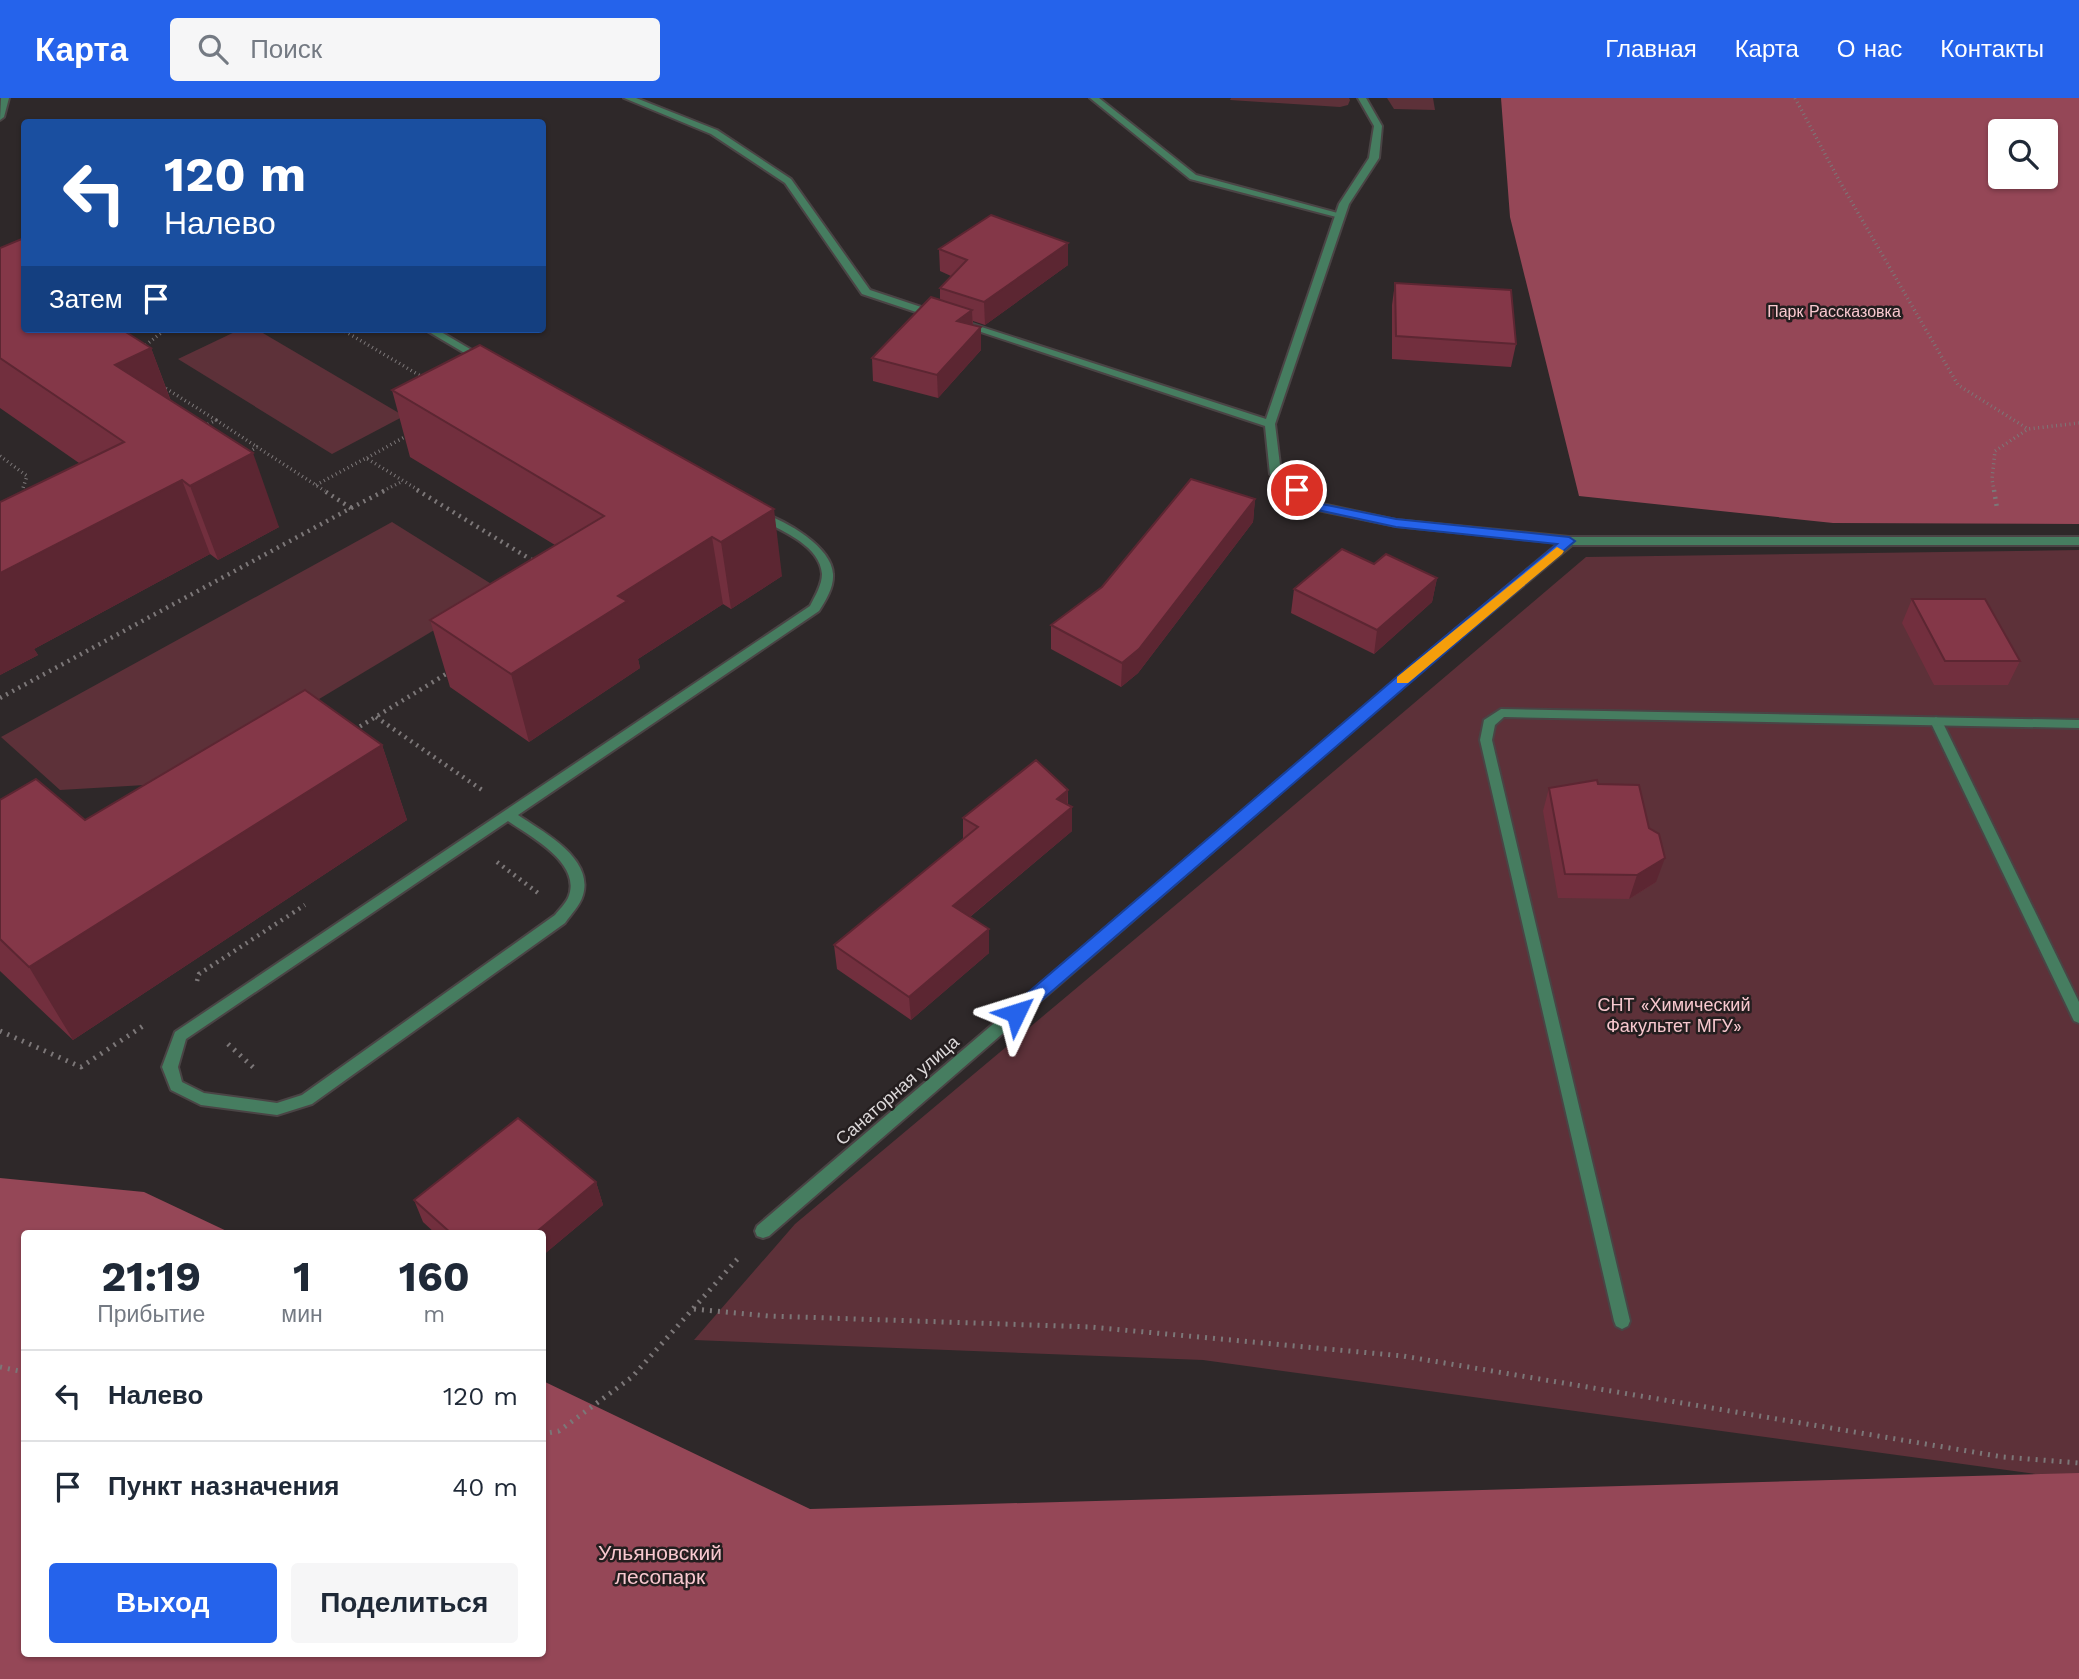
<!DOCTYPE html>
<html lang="ru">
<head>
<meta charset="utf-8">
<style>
	:root { --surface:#fff; --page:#f6f6f7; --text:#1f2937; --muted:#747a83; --line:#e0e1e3; --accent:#2563eb }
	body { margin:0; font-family:"Work Sans",sans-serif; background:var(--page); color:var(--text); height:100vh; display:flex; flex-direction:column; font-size:26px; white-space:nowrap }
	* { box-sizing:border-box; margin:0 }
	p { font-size:23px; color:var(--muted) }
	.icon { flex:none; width:38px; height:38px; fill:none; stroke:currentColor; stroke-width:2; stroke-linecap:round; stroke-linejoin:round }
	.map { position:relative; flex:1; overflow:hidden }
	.side { position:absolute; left:21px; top:1132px; width:525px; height:427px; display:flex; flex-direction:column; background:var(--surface); border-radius:7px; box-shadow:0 2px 5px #0004 }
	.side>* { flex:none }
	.banner { position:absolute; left:21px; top:21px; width:525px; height:214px; border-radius:7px; box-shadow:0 2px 5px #0004; background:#1a4fa0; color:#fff; overflow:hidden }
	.buttons { position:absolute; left:1988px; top:21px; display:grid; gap:14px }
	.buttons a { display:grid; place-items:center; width:70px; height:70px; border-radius:7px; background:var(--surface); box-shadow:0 2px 5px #0004; font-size:35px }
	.pin { position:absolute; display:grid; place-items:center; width:60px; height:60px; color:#fff; margin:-30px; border:4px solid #fff; border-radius:50%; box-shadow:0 2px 7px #0007 }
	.me { position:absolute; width:77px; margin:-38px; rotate:49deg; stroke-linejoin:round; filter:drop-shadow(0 0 5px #0008) }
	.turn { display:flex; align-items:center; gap:24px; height:147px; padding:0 28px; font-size:32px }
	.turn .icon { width:91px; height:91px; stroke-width:2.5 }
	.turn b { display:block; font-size:49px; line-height:60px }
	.then { display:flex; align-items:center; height:66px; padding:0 28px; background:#0003; gap:14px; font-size:26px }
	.eta { display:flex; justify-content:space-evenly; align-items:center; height:119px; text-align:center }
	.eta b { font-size:42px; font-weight:700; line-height:49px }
	.action { display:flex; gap:14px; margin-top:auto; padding:14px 28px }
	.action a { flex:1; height:80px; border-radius:7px; background:var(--accent); color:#fff; font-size:28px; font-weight:700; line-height:80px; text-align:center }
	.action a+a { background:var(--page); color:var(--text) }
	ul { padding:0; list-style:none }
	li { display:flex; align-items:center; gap:21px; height:91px; padding:0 28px; border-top:2px solid var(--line) }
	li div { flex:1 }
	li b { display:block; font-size:26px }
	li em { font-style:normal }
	header { display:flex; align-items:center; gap:42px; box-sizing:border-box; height:98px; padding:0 35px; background:var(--accent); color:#fff }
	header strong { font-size:33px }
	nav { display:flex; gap:38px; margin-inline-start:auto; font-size:24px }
	.search { width:490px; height:63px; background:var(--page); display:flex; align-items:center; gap:18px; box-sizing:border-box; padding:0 24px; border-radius:7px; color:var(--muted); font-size:26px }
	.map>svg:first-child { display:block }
</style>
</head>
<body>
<header>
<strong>Карта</strong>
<div class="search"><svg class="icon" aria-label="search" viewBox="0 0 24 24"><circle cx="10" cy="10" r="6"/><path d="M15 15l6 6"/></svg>Поиск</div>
<nav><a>Главная</a><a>Карта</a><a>О нас</a><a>Контакты</a></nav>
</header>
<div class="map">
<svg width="2079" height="1581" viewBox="0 0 2079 1581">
	<rect width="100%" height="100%" fill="#2e2829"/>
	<g fill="#5d3139">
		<path d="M 1231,0 L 1349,0 L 1350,2 L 1348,7 L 1340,9 L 1230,2 Z"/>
		<path d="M 1387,0 L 1433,0 L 1435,12 L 1394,11 Z"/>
		<path d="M 241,231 L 256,231 L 404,318 L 332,356 L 178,261 Z"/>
		<path d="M 392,424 L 501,492 L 179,685 L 60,692 L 1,639 Z"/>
		<path d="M 2079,452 L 2079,1382 L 1203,1262 L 694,1242 L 795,1126 L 1240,753 L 1586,459 Z"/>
	</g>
	<g fill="#954757" fill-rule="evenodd">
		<path d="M 1501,0 L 2079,0 L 2079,426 L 1833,425 L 1579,398 L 1510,119 ZM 2000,33 L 2046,33 L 2046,79 L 2000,79 Z"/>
		<path d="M 0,1080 L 144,1094 L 233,1136 L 24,1136 L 24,1556 L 542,1556 L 543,1283 L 810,1411 L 2079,1375 L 2079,1581 L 0,1581 Z"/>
	</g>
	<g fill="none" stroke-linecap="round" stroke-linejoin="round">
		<g stroke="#4a4445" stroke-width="4">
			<g id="lane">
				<path d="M 1,0 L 9,0 L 4,19 L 0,22 Z"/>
				<path d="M 1090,0 L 1099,0 L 1196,77 L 1345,117 L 1340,120 L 1190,81 Z"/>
				<path d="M 424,231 L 436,231 L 487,261 L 486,263 L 478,263 Z"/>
				<path d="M 759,414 C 783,421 832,448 833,476 C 834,489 826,502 819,513 L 518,717 C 543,734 594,760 583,797 C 580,808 571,816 565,825 L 312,1006 L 277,1017 L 201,1007 L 171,992 L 162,969 L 175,934 L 810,508 C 815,498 822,487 822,476 C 820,446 777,431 755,419 L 755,415 ZM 508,723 C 531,739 583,766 568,800 C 565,806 559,812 555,817 L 302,997 L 277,1005 L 204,995 L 182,984 L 178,969 L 186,941 Z"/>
				<path d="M 1936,619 L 1942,623 L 2079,904 L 2079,925 L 2074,923 L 2072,919 L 1930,623 Z"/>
			</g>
		</g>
		<g stroke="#4a4445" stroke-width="4">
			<g id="street">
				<path d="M 624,0 L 636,0 L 717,32 L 791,81 L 870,192 L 939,215 L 939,219 L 931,219 L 862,196 L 785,85 L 711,36 Z"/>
				<path d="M 1358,0 L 1366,0 L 1382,28 L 1379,60 L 1349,106 L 1275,326 L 1281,375 L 1322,406 L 1396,422 L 1569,439 L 2079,439 L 2079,447 L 1572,447 L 1422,572 L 769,1138 L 763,1140 L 757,1138 L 755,1133 L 757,1128 L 1414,566 L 1559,445 L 1396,428 L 1318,412 L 1270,376 L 1265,328 L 960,227 L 969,225 L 1266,321 L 1339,106 L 1369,60 L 1374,28 Z"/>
				<path d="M 1501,611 L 2079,622 L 2079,630 L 1504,619 L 1495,627 L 1492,642 L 1630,1223 L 1628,1228 L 1622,1231 L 1616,1228 L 1614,1223 L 1480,642 L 1484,622 Z"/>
			</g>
		</g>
		<g stroke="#7c7778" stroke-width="3.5" stroke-dasharray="1 3.5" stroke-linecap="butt">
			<path d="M 1795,0 L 1840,84 L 1958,287 L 2028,331 L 2079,325"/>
			<path d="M 341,231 L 424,280"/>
			<path d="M 142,250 L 166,231"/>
			<path d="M 162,288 L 216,322 L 203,329"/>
			<path d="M 216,322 L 257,349"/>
			<path d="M 245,356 L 257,349 L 325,393"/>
			<path d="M 0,358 L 27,378 L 22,393"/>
			<path d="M 367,360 L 408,337"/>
			<path d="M 316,387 L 366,360 L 420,393"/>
			<path d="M 383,393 L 403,383"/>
			<path d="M 1994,393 L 1992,381 L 1995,353 L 2028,331"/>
		</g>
		<g stroke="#7c7778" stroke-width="4.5" stroke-dasharray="2 5" stroke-linecap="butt">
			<path d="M 417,392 L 535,464"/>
			<path d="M 1994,392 L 1997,410"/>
			<path d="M 21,397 L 23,392"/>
			<path d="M 351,410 L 386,392"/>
			<path d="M 0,600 L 351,410 L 323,392"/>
			<path d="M 376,619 L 482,692"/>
			<path d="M 354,632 L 451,573"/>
			<path d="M 497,764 L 538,795"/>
			<path d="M 197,883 L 199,876 L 305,807"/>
		</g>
		<g stroke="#7c7778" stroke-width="5" stroke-dasharray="2 6" stroke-linecap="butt">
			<path d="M 0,933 L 81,969 L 143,928"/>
			<path d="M 228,946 L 255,971"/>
			<path d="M 694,1211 L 769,1218 L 1091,1229 L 1403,1258 L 2003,1359 L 2079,1365"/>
			<path d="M 0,1269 L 24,1274"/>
			<path d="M 542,1336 L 559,1333 L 632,1279 L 741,1157"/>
		</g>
		<use href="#lane" fill="#467d60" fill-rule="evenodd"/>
		<use href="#street" fill="#467d60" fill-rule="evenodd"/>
	</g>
	<g fill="#722f3e">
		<path d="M 0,150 L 24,231 L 123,231 L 122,232 L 151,250 L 171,303 L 279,429 L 218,462 L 210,456 L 34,551 L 38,557 L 0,577 L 79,365 L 0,310 Z"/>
		<path d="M 939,151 L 1068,167 L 985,227 L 973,223 L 973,227 L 981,252 L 938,300 L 873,283 L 872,260 L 940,202 L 940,190 L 951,178 L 940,173 Z"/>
		<path d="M 1395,185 L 1516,246 L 1511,269 L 1392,261 L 1392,207 Z"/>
		<path d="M 480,247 L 782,478 L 731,511 L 723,506 L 638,561 L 640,570 L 529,644 L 450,589 L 430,522 L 555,447 L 410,359 L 392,292 Z"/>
		<path d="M 1255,401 L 1253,424 L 1138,575 L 1121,589 L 1051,551 L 1051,527 Z"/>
		<path d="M 1374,466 L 1437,480 L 1432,504 L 1374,556 L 1291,515 L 1294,491 Z"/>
		<path d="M 1912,501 L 2020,563 L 2008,587 L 1934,587 L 1902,525 Z"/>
		<path d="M 382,647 L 407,722 L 73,942 L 0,873 L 0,702 L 85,722 Z"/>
		<path d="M 1598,686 L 1656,784 L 1629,801 L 1558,800 L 1543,713 L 1549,690 Z"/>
		<path d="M 1068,692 L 1068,706 L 1072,733 L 970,819 L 989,855 L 911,922 L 837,871 L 834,847 L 963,741 L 963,720 Z"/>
		<path d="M 596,1084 L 603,1107 L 542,1158 L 542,1136 L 436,1136 L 423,1124 L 414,1102 Z"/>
	</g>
	<g fill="#5c2632">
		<path d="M 1068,145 L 1068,167 L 985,227 L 984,204 Z"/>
		<path d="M 972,212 L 973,235 L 957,223 Z"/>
		<path d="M 981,229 L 981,252 L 938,300 L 937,277 Z"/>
		<path d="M 151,250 L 178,323 L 115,267 Z"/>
		<path d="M 253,355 L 279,429 L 218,462 L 190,388 Z"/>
		<path d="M 182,382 L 210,456 L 34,551 L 38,557 L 0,577 L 0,475 Z"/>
		<path d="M 1255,401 L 1253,424 L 1138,575 L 1121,589 L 1122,565 Z"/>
		<path d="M 774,411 L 782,478 L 731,511 L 721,444 Z"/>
		<path d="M 712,439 L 723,506 L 638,561 L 640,570 L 529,644 L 511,576 L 618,498 Z"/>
		<path d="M 1437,480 L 1432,504 L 1374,556 L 1377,532 Z"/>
		<path d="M 382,647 L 407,722 L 73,942 L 29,869 Z"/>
		<path d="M 1068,692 L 1067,713 L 1072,709 L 1072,733 L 954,832 L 953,808 L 1057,701 Z"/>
		<path d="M 1665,760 L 1656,784 L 1629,801 L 1637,777 Z"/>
		<path d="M 989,831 L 989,855 L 911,922 L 909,899 Z"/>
		<path d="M 596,1084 L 603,1107 L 542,1158 L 542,1136 L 534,1136 Z"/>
	</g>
	<g fill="#843748" stroke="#5c2632" stroke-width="2">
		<path d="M 991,117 L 1068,145 L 984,204 L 940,190 L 967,162 L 939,151 Z"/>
		<path d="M 24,140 L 24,231 L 121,231 L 151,250 L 115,267 L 253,355 L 190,388 L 182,382 L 0,475 L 0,404 L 124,344 L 0,260 L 0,150 Z"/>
		<path d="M 1395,185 L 1511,192 L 1516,246 L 1396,238 Z"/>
		<path d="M 931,199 L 972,212 L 957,223 L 981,229 L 937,277 L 872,260 Z"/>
		<path d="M 480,247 L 774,411 L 721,444 L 712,439 L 618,498 L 627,503 L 511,576 L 430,522 L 604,418 L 392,292 Z"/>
		<path d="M 1191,381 L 1255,401 L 1139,551 L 1122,565 L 1051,527 L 1102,489 Z"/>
		<path d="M 1342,451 L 1374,466 L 1386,456 L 1437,480 L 1377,532 L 1294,491 Z"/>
		<path d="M 1912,501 L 1985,501 L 2020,563 L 1945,563 Z"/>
		<path d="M 305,592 L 382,647 L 29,869 L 0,841 L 0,702 L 36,681 L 85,722 Z"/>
		<path d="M 1036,662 L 1068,692 L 1057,701 L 1072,709 L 953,808 L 989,831 L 909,899 L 834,847 L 978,729 L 963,720 Z"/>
		<path d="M 1597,682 L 1598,686 L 1639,687 L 1649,730 L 1659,736 L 1665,760 L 1637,777 L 1565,776 L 1549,690 Z"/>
		<path d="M 518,1020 L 596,1084 L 534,1136 L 452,1136 L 414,1102 Z"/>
	</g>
	<path fill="#2563eb" stroke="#184099" stroke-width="2" d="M 1297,388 L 1322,406 L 1396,421 L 1569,439 L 1575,443 L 1022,919 L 1010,919 L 1008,915 L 1010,910 L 1413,565 L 1557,446 L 1396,429 L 1313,411 L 1292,395 L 1290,392 Z"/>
	<path fill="#f59e0b" d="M 1557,449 L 1564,453 L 1562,456 L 1408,585 L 1397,585 L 1397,579 Z"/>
	<g text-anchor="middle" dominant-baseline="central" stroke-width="5" stroke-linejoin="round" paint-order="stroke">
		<g font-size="16" fill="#f8c8cf" stroke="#241e1f">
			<text x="1834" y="213">Парк Рассказовка</text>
		</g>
		<g font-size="18" fill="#f8c8cf" stroke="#241e1f">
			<text x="1674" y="906">СНТ «Химический<tspan x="1674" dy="21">Факультет МГУ»</tspan></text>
		</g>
		<g font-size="18" fill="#dcd8d9" stroke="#241e1f">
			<text transform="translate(897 992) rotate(-41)">Санаторная улица</text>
		</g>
		<g font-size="21" fill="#f8c8cf" stroke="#241e1f">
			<text x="660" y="1454">Ульяновский<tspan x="660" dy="24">лесопарк</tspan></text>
		</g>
	</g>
</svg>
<div class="buttons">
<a><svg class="icon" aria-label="search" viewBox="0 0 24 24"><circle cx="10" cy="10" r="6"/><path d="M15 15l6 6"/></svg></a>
</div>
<div class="pin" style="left:1297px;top:392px;background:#d93025"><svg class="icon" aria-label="arrive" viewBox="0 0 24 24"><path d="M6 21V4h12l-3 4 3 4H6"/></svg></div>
<svg class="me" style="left:1016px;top:915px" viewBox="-20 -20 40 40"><path d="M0-17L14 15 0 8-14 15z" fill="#2563eb" stroke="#fff" stroke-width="4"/></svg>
<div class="banner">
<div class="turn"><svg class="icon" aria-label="left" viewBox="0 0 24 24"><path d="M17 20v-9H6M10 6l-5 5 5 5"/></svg><div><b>120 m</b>Налево</div></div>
<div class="then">Затем<svg class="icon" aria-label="arrive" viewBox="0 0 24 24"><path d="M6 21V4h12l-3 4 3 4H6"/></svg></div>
</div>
<section class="side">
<div class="eta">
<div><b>21:19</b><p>Прибытие</p></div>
<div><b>1</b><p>мин</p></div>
<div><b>160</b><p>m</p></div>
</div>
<ul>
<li><svg class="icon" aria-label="left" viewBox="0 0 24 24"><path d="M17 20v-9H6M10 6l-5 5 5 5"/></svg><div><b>Налево</b></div><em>120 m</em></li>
<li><svg class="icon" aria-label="arrive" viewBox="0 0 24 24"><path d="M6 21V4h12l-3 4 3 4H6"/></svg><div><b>Пункт назначения</b></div><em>40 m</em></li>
</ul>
<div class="action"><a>Выход</a><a>Поделиться</a></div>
</section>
</div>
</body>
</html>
